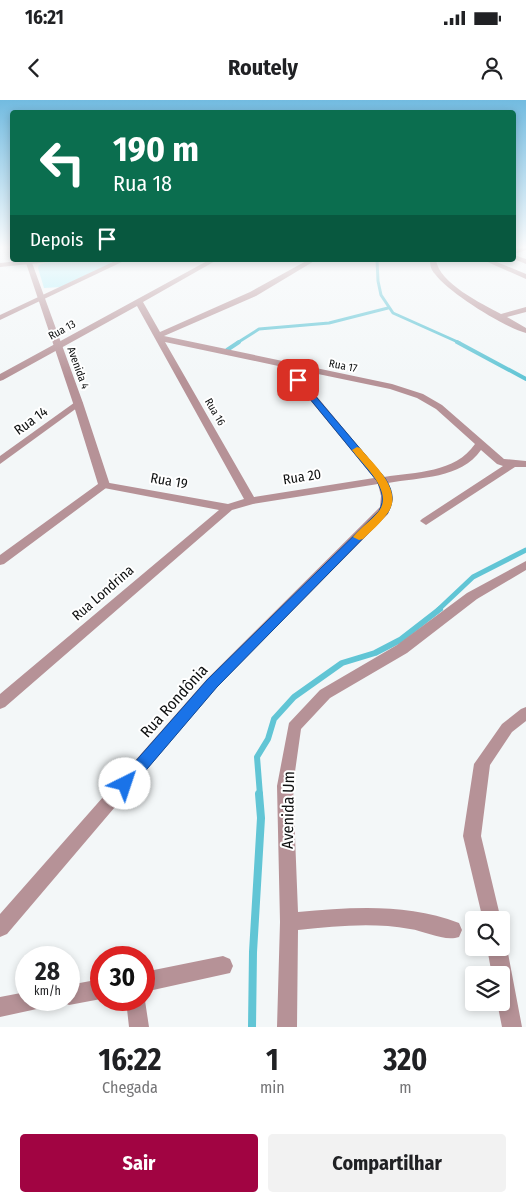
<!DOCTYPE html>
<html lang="pt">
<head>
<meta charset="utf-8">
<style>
	:root { --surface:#fff; --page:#f2f2f2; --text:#202124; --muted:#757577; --accent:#a10442 }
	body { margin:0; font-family:"Fira Sans Condensed",sans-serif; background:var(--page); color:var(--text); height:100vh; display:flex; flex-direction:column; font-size:19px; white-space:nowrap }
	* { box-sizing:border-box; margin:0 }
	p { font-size:16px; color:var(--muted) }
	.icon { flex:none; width:28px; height:28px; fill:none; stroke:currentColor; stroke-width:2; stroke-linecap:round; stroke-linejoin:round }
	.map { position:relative; height:927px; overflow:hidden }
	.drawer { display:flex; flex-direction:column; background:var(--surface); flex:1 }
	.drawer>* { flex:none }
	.banner { position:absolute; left:10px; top:10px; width:506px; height:152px; border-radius:5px; box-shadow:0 2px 8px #0003; background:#0b6e4f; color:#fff; overflow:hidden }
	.controls { position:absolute; left:465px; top:811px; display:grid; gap:10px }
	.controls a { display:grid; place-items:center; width:45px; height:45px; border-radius:5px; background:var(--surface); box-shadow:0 2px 8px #0003; font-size:25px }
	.speed { position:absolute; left:15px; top:846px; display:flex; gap:10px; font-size:25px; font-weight:700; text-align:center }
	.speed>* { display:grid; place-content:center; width:65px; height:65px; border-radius:50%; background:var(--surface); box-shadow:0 2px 8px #0003; line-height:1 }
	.speed small { font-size:12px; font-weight:400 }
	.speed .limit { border:8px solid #d22; background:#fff; color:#111 }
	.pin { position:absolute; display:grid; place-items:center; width:42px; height:42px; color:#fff; margin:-21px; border-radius:10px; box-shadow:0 2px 8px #0006 }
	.me { position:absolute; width:55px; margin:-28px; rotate:41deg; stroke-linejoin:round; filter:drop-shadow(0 0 4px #0008) }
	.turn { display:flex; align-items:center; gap:18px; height:105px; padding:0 20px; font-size:22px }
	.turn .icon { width:65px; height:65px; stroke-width:2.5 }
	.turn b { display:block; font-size:35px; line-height:42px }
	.then { display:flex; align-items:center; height:48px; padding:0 20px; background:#0003; gap:10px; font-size:19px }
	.eta { display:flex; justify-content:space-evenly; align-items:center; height:85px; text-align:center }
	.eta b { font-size:30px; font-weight:700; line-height:35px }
	.button { display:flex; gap:10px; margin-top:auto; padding:10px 20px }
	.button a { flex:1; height:58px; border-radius:5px; background:var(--accent); color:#fff; font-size:20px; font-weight:700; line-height:58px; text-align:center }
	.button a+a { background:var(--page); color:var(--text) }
	.status { display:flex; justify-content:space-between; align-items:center; height:35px; padding:0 25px; background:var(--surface); direction:ltr }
	.status svg { height:14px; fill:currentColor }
	header { display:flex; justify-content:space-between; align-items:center; height:65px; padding:0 20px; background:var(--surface); font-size:22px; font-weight:700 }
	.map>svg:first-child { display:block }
</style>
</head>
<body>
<div class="status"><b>16:21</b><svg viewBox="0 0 49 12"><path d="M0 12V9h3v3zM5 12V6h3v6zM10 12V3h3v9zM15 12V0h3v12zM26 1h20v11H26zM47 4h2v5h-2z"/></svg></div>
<header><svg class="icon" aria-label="back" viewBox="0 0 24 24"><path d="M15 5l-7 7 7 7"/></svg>Routely<svg class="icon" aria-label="person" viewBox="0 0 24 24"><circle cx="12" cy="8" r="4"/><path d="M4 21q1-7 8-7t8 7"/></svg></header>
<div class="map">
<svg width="526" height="927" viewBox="0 0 526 927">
	<rect width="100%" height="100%" fill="#f3f7f8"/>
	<path fill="#a9effa" d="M 70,160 L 117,160 L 61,187 L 44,188 L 38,168 L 39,165 L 48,162 Z"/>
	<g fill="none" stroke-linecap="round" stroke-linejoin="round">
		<g stroke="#61c5d5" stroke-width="3">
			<path d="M 377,160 L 378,181 L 381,195 L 393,213 L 460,243"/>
			<path d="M 237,243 L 259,229 L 329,223 L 388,208"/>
		</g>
		<g stroke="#61c5d5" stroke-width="4">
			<path d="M 457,242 L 526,279"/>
			<path d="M 227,250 L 239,242"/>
		</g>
		<path stroke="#61c5d5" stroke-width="5" d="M 438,510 L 473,477 L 526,450"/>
		<path stroke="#61c5d5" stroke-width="6" d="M 260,695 L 257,657 L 268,639 L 274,619 L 294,597 L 342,563 L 375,553 L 400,540 L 440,509"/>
		<path stroke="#61c5d5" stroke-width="8" d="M 252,927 L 253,852 L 261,718 L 259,694"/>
		<g fill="#b69297" fill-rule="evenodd">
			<path d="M 517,148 L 526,148 L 526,150 L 514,154 L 514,150 Z"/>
			<path d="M 514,155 L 526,159 L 526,164 L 514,159 Z"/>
			<path d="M 28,160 L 52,160 L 49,162 L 0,167 L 0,163 Z"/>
			<path d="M 117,160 L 126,160 L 0,220 L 0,215 Z"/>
			<path d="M 209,160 L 217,160 L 143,202 L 160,232 L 250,192 L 308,160 L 316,160 L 256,196 L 164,236 L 392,284 L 423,294 L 442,305 L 504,359 L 526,361 L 526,367 L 515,367 L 426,425 L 420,421 L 422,419 L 503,366 L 497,364 L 481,350 C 461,379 420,377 388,383 L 393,399 L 388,414 L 217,587 L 7,834 L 0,837 L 0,814 L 207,579 L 380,407 L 381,396 L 378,384 L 253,404 L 232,410 L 5,607 L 0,609 L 0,594 L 219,410 L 104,388 L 98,385 L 100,383 L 104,382 L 228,404 L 244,399 L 137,206 L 3,280 L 0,281 L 0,274 ZM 165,242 L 283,267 L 374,378 L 254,397 ZM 294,269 L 390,289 L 417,298 L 436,309 L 475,344 C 455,373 416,372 384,377 Z"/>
			<path d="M 430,160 L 436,160 C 439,183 482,204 501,214 L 526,207 L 526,212 L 507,217 L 526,228 L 526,233 C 504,227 449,193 435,174 C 431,170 430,165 430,160 Z"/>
			<path d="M 483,160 L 492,160 L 526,174 L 526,179 Z"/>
			<path d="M 78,300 L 83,303 L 81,305 L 0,364 L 0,356 Z"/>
			<path d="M 526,461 L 526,470 L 477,499 L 407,553 L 330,598 L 301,629 L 293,686 L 298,812 C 352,807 407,803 459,823 L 462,830 L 459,837 C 445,842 425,831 410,829 C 373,822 336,826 298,830 L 297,927 L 277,927 L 280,822 L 277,686 L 289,623 L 320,590 L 397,545 L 467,493 Z"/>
			<path d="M 526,607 L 526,621 L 512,632 L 490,665 L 481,736 L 501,820 L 483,820 L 463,736 L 474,664 L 502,624 L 521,609 Z"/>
			<path d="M 501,840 L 504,841 L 507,848 L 522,927 L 502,927 L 497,902 L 501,902 L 501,875 L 492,875 L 487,848 L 501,848 Z"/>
			<path d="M 223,856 L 230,859 L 233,866 L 230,873 L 144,892 L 144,872 Z"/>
			<path d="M 101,879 L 101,899 L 69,905 L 62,902 L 61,900 L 69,900 L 69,885 Z"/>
			<path d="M 26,892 L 26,900 L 49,900 L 46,907 L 0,917 L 0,897 Z"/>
			<path d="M 144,894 L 149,927 L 129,927 L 126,900 L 144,900 Z"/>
		</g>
		<path fill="#b69297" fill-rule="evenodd" d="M 25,160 L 31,160 L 83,303 L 110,385 L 4,464 L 0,465 L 0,455 L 98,384 L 73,303 Z"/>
	</g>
	<linearGradient id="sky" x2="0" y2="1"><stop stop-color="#72bbe0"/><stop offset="0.53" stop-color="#fafbfc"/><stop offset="1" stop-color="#fafbfc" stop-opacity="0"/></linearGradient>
	<rect width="526" height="278" fill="url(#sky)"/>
	<path fill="#1a73e8" stroke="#114b97" d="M 296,279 L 301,279 L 385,378 C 393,391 395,401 387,414 L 217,587 L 130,689 L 125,690 L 119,689 L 117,684 L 119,680 L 207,580 L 379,411 C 385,399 382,392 377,381 L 296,282 Z"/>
	<path fill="#f59e0b" d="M 357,347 L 360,348 C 374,365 405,391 387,414 C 381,423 371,431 363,439 L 359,440 L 353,437 C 361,427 371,421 379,411 C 394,391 363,365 352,350 Z"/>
	<g text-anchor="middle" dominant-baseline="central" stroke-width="4" stroke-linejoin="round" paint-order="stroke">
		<g font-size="11" fill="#0e1010" stroke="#fff">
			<text transform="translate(62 230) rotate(-29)">Rua 13</text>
			<text transform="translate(343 266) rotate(11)">Rua 17</text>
			<text transform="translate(78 268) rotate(70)">Avenida 4</text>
			<text transform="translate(215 312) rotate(60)">Rua 16</text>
		</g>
		<g font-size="14" fill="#0e1010" stroke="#fff">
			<text transform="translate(31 321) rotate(-36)">Rua 14</text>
			<text transform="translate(302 377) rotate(-9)">Rua 20</text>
			<text transform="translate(169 381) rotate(10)">Rua 19</text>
			<text transform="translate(103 493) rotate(-41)">Rua Londrina</text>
		</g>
		<g font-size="16" fill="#0e1010" stroke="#fff">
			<text transform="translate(174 601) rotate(-48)">Rua Rondônia</text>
			<text transform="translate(288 710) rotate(-89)">Avenida Um</text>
		</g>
	</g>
</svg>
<div class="controls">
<a><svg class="icon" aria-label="search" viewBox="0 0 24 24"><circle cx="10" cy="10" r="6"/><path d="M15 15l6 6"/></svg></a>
<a><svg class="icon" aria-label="layers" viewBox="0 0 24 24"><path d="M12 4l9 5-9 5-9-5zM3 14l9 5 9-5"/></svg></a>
</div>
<div class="speed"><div>28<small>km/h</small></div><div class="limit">30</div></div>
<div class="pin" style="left:298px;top:280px;background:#d93025"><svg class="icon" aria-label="arrive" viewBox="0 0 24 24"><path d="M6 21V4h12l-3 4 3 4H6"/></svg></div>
<svg class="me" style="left:125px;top:684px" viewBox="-20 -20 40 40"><circle r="19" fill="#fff"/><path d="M0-13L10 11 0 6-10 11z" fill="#1a73e8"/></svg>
<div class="banner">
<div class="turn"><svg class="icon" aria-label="left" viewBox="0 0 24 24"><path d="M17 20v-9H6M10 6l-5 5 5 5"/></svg><div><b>190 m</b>Rua 18</div></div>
<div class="then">Depois<svg class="icon" aria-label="arrive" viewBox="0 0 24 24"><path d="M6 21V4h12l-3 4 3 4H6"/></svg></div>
</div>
</div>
<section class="drawer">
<div class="eta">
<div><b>16:22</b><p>Chegada</p></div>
<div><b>1</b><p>min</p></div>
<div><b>320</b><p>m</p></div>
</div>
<div class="button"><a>Sair</a><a>Compartilhar</a></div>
</section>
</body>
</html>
